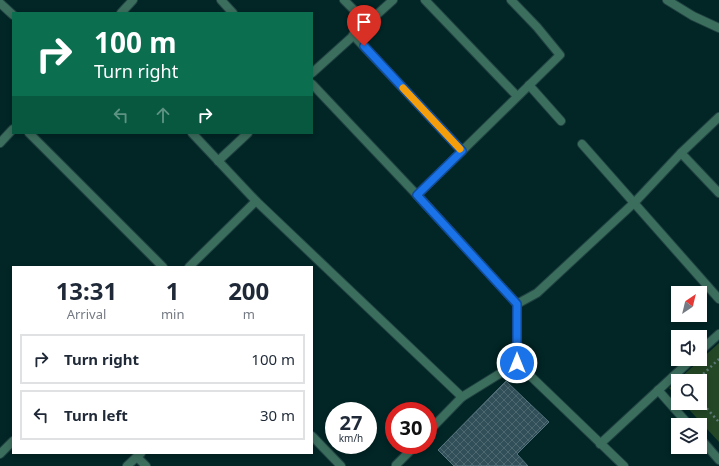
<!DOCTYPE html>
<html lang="en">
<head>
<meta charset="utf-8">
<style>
	:root { --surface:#fff; --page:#f6f6f7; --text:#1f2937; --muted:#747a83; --line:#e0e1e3 }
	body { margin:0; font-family:"Noto Sans",sans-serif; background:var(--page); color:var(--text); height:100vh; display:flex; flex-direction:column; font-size:15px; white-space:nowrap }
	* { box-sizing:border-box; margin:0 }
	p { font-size:13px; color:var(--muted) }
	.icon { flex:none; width:22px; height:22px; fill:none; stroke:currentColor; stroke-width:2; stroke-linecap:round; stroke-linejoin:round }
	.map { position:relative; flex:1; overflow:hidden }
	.panel { position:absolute; left:12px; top:266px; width:301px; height:188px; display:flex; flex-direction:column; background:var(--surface); border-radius:0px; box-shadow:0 2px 6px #0003 }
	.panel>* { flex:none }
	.banner { position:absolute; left:12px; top:12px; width:301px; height:122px; border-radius:0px; box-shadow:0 2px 6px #0003; background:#0b6e4f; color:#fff; overflow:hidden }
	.needle { width:26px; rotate:35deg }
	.fabs { position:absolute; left:671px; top:286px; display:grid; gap:8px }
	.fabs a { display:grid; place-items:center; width:36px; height:36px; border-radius:0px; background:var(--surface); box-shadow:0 2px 6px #0003; font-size:20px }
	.speed { position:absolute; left:325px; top:402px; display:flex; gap:8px; font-size:20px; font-weight:700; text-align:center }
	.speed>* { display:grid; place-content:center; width:52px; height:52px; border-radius:50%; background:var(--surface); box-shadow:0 2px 6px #0003; line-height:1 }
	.speed small { font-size:10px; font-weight:400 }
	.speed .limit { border:6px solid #d22; background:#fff; color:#111 }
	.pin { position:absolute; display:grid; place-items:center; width:34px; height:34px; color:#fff; margin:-41px -17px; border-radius:50% 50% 50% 0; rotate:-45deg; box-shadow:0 0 4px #0007 }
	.pin .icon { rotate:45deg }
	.me { position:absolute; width:44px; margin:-22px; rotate:0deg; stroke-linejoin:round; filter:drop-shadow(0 0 3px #0008) }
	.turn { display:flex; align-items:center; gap:14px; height:84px; padding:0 16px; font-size:18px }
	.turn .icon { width:52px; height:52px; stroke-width:2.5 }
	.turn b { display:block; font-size:28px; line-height:34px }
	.lanes { display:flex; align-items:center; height:38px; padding:0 16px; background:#0003; justify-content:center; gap:20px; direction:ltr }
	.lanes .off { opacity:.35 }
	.eta { display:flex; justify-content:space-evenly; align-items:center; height:68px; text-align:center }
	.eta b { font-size:24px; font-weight:700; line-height:28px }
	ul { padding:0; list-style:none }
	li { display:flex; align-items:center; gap:12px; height:50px; margin:0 8px 6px; padding:0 8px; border:2px solid var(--line); border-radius:0px }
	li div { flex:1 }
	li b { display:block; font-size:15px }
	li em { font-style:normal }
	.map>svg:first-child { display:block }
</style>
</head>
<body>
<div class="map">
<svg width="719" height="466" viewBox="0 0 719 466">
	<defs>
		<pattern id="building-cross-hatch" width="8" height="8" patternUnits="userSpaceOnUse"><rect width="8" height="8" fill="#314f59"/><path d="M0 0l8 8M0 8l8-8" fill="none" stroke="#4e6870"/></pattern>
	</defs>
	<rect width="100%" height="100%" fill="#022525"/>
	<path fill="#244725" d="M 719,343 L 719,442 L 683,403 L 700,403 L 700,381 L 678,381 L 678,398 L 669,388 Z"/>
	<path fill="url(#building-cross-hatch)" stroke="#55747f" d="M 506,381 L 549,422 L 517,454 L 528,466 L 454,466 L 438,450 Z"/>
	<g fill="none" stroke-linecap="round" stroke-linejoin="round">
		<g stroke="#224343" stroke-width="10">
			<g id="street">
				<path d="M 221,0 L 233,13"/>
				<path d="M 344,0 L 367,23"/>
				<path d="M 425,0 L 517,96"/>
				<path d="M 667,0 L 693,16 L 719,28"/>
				<path d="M 0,3 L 13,15"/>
				<path d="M 121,13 L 133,0"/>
				<path d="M 353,35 L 462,151"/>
				<path d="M 312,73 L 393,0"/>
				<path d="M 312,84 L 417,195 L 517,304 L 517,363 L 624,466"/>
				<path d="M 529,85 L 561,121"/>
				<path d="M 29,133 L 163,267"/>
				<path d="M 192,133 L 256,201 L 462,397 L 428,432"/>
				<path d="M 0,143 L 13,129"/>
				<path d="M 582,144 L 719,299"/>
				<path d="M 681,153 L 719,193"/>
				<path d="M 218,161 L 248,133"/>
				<path d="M 417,195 L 560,55 L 537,27 L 511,0"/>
				<path d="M 189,267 L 256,201"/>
				<path d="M 517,304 L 537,293 L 635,202 L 681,153 L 719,117"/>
				<path d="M 700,351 L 719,334"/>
				<path d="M 658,390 L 689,425"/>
				<path d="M 462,397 L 517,363"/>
				<path d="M 312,436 L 341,466"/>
				<path d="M 700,438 L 719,460"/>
				<path d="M 600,444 L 692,359"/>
				<path d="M 0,454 L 13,441"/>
				<path d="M 137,457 L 146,466"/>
				<path d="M 396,465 L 416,445"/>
				<path d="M 127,466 L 141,453"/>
			</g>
		</g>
		<g stroke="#5d7878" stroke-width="2.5" stroke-dasharray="2 3" stroke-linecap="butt">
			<path d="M 696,381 L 719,359"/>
			<path d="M 700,401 L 719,422"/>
		</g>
		<use href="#street" stroke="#3c6e5d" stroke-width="8"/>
	</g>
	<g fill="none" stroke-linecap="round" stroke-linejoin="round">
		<g stroke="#114b97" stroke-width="10">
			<path id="route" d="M 364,46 L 462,151 L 417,195 L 517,304 L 517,363"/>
		</g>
		<use href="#route" stroke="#1a73e8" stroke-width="7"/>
		<path stroke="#f59e0b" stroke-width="7" d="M 403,88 L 460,149"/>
	</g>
</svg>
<div class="fabs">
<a><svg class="needle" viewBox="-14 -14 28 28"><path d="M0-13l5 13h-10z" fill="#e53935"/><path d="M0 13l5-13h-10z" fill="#747a83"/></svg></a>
<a><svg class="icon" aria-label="sound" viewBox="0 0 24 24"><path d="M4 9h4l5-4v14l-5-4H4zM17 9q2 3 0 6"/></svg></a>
<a><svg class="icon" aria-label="search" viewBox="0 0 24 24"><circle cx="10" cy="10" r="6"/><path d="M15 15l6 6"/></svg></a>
<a><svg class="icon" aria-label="layers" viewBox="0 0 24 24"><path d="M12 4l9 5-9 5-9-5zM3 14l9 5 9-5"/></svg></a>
</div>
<div class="speed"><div>27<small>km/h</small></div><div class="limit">30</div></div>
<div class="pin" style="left:364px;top:46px;background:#d93025"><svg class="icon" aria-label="arrive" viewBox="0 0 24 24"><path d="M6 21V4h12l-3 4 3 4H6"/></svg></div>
<svg class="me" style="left:517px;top:363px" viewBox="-20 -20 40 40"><circle r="17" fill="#1a73e8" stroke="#fff" stroke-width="3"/><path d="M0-11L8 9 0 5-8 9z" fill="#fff"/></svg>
<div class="banner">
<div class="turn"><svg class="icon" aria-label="right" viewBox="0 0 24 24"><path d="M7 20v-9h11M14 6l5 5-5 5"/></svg><div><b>100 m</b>Turn right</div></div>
<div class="lanes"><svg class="icon off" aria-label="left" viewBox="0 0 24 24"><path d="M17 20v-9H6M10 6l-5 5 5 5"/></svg><svg class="icon off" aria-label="ahead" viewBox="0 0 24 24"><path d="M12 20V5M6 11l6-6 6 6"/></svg><svg class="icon" aria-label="right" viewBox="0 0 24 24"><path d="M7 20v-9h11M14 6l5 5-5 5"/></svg></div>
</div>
<section class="panel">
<div class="eta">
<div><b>13:31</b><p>Arrival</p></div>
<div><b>1</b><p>min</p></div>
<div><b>200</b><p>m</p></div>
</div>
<ul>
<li><svg class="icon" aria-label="right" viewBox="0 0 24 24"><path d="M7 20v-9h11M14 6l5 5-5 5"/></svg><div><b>Turn right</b></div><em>100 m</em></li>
<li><svg class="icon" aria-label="left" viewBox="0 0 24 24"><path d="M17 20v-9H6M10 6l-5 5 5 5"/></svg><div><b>Turn left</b></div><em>30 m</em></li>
</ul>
</section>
</div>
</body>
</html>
